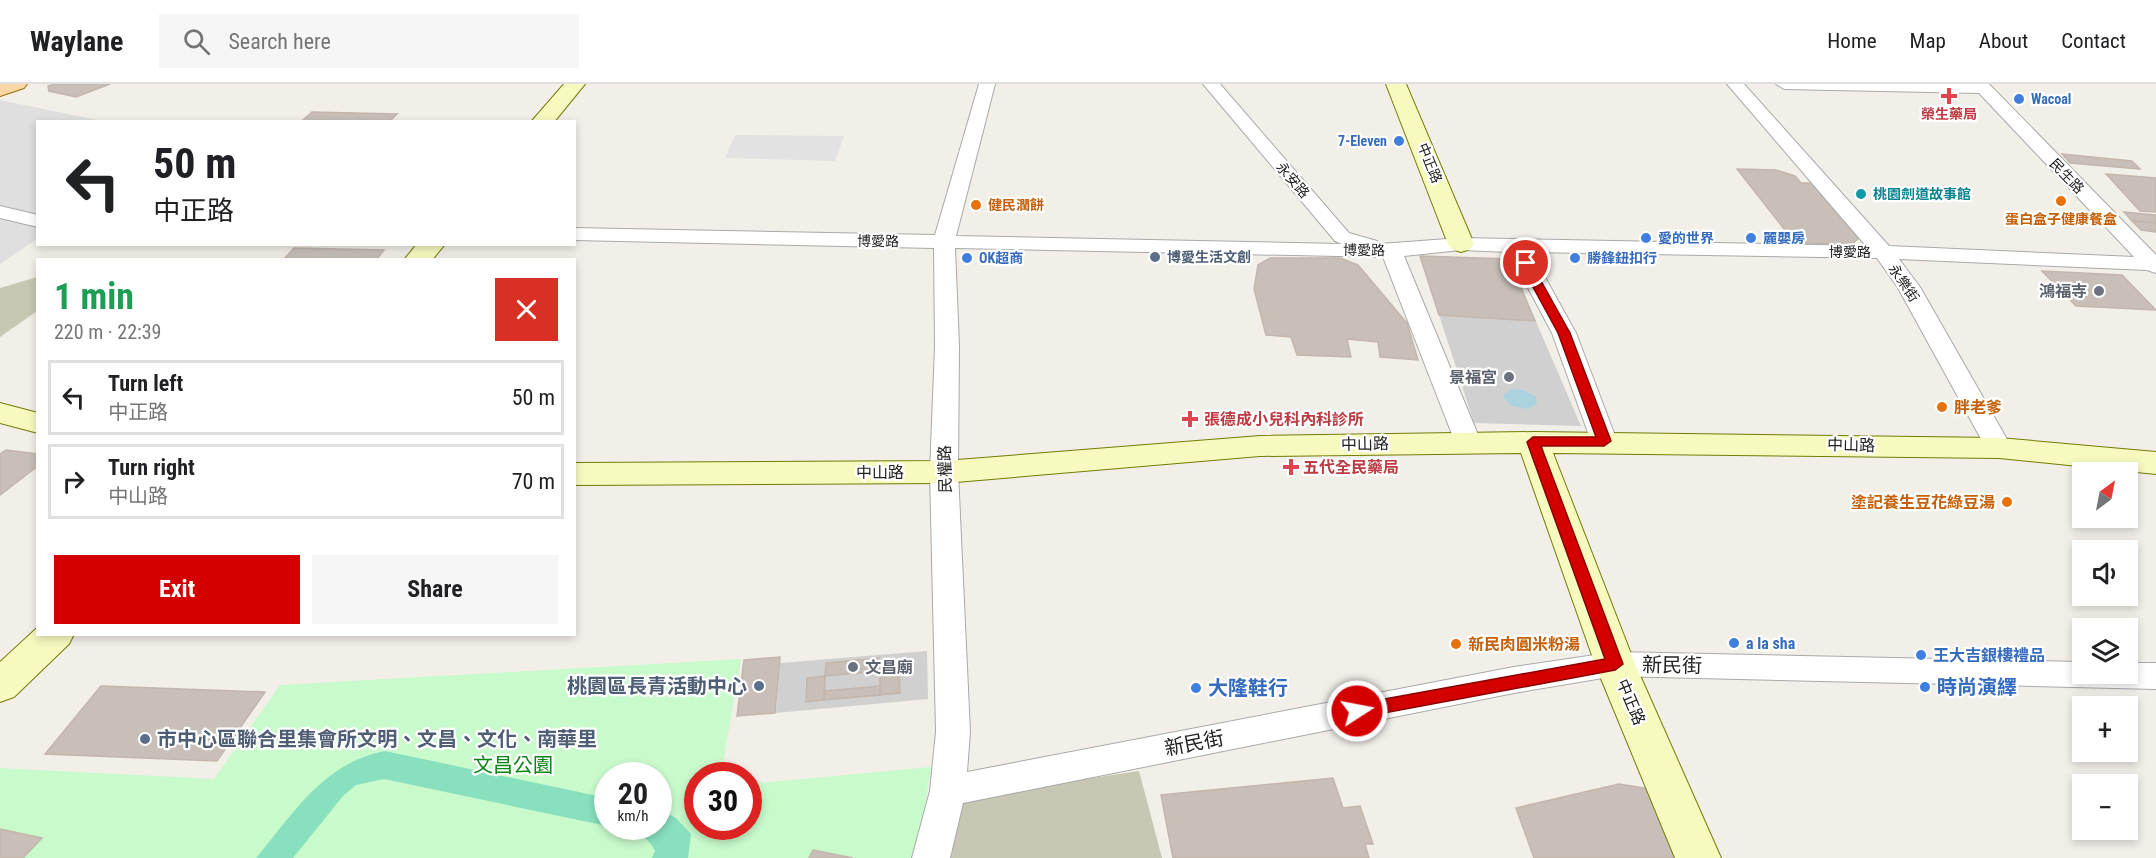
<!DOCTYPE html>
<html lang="en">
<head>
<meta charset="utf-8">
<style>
	:root { --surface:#fff; --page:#f6f6f6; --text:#202124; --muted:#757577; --line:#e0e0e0; --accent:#d40000 }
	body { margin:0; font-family:"Roboto Condensed","Noto Sans TC",sans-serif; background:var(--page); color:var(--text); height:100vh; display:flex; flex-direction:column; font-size:22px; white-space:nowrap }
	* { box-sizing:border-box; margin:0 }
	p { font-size:20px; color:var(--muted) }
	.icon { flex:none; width:33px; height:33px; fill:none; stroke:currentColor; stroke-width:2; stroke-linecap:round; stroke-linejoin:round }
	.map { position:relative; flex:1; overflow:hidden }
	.sheet { position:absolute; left:36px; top:174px; width:540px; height:378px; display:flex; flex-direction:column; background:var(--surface); border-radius:0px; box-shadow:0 3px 9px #0003 }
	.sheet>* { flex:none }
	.top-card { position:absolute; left:36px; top:36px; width:540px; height:126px; border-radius:0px; box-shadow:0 3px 9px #0003; background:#fff; color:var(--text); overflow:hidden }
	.needle { width:39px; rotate:32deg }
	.controls { position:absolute; left:2072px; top:378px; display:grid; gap:12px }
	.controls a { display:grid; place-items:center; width:66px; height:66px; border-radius:0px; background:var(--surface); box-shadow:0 3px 9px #0003; font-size:30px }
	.speed { position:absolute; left:594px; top:678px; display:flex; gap:12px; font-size:30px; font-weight:700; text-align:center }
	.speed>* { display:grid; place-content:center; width:78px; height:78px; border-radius:50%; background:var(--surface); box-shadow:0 3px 9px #0003; line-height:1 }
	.speed small { font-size:15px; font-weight:400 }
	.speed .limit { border:9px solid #d22; background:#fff; color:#111 }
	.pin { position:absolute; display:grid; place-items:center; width:51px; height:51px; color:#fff; margin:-26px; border:3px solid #fff; border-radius:50%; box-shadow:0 2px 6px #0007 }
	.me { position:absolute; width:66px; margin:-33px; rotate:79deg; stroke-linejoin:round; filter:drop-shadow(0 0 4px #0008) }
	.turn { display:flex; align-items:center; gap:21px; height:126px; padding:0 18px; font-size:27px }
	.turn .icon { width:78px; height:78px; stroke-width:2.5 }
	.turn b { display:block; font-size:42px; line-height:51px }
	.round { display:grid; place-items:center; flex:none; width:63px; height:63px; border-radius:0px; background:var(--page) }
	.headline { display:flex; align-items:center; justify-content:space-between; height:102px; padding:0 18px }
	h1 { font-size:36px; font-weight:700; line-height:45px; color:#1e9e55 }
	.action { display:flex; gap:12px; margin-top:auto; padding:12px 18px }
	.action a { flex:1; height:69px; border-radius:0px; background:var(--accent); color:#fff; font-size:24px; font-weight:700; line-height:69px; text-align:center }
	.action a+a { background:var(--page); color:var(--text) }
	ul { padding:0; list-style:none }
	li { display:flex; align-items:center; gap:18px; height:75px; margin:0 12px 9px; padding:0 6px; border:3px solid var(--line); border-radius:0px }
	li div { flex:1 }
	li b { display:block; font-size:22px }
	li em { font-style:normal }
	header { display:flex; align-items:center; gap:36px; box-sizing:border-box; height:84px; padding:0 30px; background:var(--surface); border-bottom:2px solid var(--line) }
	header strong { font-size:28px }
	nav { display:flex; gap:33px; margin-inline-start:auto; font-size:21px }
	.search { width:420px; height:54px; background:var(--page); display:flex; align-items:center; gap:15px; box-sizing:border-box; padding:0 21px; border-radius:0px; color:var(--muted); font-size:22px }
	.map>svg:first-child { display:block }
</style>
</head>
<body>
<header>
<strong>Waylane</strong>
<div class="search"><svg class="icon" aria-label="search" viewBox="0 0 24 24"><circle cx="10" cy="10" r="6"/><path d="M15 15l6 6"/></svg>Search here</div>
<nav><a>Home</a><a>Map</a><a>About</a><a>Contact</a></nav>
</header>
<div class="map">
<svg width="2156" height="774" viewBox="0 0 2156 774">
	<rect width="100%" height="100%" fill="#f2efe9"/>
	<path fill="#e0dfdf" d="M 0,16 L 102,37 L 38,38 L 37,155 L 0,180 Z"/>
	<g fill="#d0d0d0">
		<path d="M 1420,172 L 1509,175 L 1581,342 L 1474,339 Z"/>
		<path d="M 927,567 L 928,615 L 776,629 L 780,579 Z"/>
	</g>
	<g fill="#c7c7b4">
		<path d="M 37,193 L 37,227 L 0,253 L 0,204 Z"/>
		<path d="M 1139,687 L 1162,774 L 940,774 L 960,714 Z"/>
	</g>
	<path fill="#c8facc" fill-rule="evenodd" d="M 741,575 L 721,691 L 698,692 L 698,742 L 748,742 L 749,700 L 931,683 L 919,760 L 913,774 L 0,774 L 0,684 L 214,695 L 280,601 ZM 608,692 L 658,692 L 658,742 L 608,742 Z"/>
	<g fill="#88e0be">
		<path d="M 385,667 L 607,714 L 607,742 L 384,695 L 356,701 L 343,712 L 293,774 L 256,774 C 294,729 323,679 385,667 Z"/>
		<path d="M 659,725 L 676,734 L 691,750 L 688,774 L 652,774 L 655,767 C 646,747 629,747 609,743 L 658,742 Z"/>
	</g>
	<path fill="#e2e2e2" d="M 735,51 L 844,52 L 835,77 L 725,74 Z"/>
	<path fill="#aad3df" d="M 1511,305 L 1523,306 L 1536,313 L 1537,320 L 1527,325 L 1511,322 L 1503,312 Z"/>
	<g fill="#c7bfb8" stroke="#c4b6ab" stroke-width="1.5">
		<path d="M 55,0 L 110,0 L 76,13 L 49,7 L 48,2 Z"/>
		<path d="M 312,28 L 397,30 L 389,38 L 302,37 Z"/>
		<path d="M 2062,70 L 2132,77 L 2140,85 L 2070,79 Z"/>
		<path d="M 1737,85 L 1776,86 L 1795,92 L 1801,99 L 1812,99 L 1860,153 L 1852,160 L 1795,159 Z"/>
		<path d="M 2106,90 L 2156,94 L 2156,128 L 2140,127 Z"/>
		<path d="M 2124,128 L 2156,131 L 2156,139 L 2132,137 Z"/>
		<path d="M 2132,137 L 2156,139 L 2156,148 L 2141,146 Z"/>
		<path d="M 294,164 L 384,166 L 376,176 L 283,176 Z"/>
		<path d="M 1420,172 L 1509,175 L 1535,237 L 1439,231 Z"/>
		<path d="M 1270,174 L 1340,174 L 1358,181 L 1407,239 L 1418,276 L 1380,273 L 1378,258 L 1347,255 L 1351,273 L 1297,271 L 1291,253 L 1266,251 L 1254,205 L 1258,181 Z"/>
		<path d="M 2042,187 L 2122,191 L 2156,226 L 2076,222 Z"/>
		<path d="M 6,366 L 38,370 L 38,382 L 0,411 L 0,370 Z"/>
		<path d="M 780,573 L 775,629 L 737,632 L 744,576 Z"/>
		<path d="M 879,574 L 880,587 L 825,592 L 826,579 Z"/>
		<path d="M 899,585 L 900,609 L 880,611 L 880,587 Z"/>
		<path d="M 825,592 L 824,616 L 806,618 L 807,594 Z"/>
		<path d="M 101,602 L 265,608 L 217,677 L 45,670 Z"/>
		<path d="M 880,602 L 880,611 L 824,616 L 825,607 Z"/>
		<path d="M 1333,694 L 1343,724 L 1360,722 L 1373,760 L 1365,760 L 1369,774 L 1173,774 L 1161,711 Z"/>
		<path d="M 1619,700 L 1650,705 L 1683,774 L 1534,774 L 1516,724 Z"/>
		<path d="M 0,745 L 42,754 L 23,774 L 0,774 Z"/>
		<path d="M 813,766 L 853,774 L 809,774 Z"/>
	</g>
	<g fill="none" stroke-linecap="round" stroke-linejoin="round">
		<g stroke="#a9a9a9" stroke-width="2">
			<g id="street">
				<path d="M 979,0 L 995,0 L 956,152 L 1342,160 L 1335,157 L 1203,0 L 1220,0 L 1349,149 L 1377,157 L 1380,160 L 1461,154 L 1866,162 L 1727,0 L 1744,0 L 1889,162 L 2134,173 L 1979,9 L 1784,5 L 1776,0 L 1989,0 L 2156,171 L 2156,189 L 2147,186 L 1899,175 L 1920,203 L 2012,364 L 2008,370 L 1999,372 L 1990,370 L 1986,364 L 1898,204 L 1877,174 L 1531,168 L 1576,249 L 1617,357 L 1613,363 L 1604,365 L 1595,363 L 1591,357 L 1552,249 L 1509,168 L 1461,166 L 1404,172 L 1481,358 L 1477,364 L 1468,366 L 1459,364 L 1455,358 L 1383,173 L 955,164 L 959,262 L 958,388 L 970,648 L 967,688 L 1514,583 L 1615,568 L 2082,578 L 2082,590 L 2127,590 L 2127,579 L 2156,579 L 2156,605 L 1615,592 L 1514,609 L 963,719 L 950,774 L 912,774 L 930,707 L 936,648 L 930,388 L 935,262 L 934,164 L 574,156 L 574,144 L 935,151 Z"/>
				<path d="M 0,122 L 38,131 L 38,143 L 0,134 Z"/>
			</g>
		</g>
		<g stroke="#707d05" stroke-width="2">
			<g id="secondary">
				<path d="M 564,0 L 585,0 L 554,38 L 531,38 Z"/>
				<path d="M 1386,0 L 1406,0 L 1474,160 L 1470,165 L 1461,168 L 1452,165 L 1448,160 Z"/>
				<path d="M 417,160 L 445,160 L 432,176 L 404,176 Z"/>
				<path d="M 0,319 L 38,329 L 38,349 L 0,339 Z"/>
				<path d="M 1533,348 L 1999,354 L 2156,368 L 2156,390 L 1999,374 L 1553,369 L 1635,580 L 1721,774 L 1675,774 L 1595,580 L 1521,369 L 1260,372 L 944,399 L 574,401 L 574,379 L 944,377 L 1260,352 Z"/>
				<path d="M 38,543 L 38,550 L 74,550 L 69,560 L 14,613 L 0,618 L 0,578 Z"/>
			</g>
		</g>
		<g stroke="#a06b00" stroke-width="2">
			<path id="primary" d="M 0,0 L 27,0 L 24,4 L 0,12 Z"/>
		</g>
		<use href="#street" fill="#fff" fill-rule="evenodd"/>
		<use href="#secondary" fill="#f7fabf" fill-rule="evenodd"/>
		<use href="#primary" fill="#fcd6a4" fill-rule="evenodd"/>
	</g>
	<path fill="#d40000" stroke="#8a0000" stroke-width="1.5" d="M 1522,176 L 1531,179 L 1570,249 L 1611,357 L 1604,362 L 1541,362 L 1623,580 L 1615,586 L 1357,634 L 1351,632 L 1349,627 L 1351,622 L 1357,620 L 1605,575 L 1527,358 L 1533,353 L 1596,353 L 1558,249 L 1520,179 Z"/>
	<g fill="#e0444e" stroke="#fff" stroke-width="2">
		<path d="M1946 3h6v6h6v6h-6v6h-6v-6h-6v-6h6z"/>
		<path d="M1187 326h6v6h6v6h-6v6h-6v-6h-6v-6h6z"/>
		<path d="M1288 374h6v6h6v6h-6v6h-6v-6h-6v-6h6z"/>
	</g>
	<g fill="#3f7fe0" stroke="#fff" stroke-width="2">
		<circle cx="2019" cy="15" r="6"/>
		<circle cx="1399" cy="57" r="6"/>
		<circle cx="1646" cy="154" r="6"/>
		<circle cx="1751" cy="154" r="6"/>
		<circle cx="967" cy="174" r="6"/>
		<circle cx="1575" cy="174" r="6"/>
		<circle cx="1734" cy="559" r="6"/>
		<circle cx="1921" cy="571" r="6"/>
		<circle cx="1925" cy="603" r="6"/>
		<circle cx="1196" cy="604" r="6"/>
	</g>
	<circle fill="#0f9aa8" stroke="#fff" stroke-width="2" cx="1861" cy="110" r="6"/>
	<g fill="#e8710a" stroke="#fff" stroke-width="2">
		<circle cx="2061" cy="117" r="6"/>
		<circle cx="976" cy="121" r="6"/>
		<circle cx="1942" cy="323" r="6"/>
		<circle cx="2007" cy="418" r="6"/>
		<circle cx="1456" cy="560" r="6"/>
	</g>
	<g fill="#5c6f8a" stroke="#fff" stroke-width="2">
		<circle cx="1155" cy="173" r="6"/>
		<circle cx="759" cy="602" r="6"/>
		<circle cx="145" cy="655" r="6"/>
	</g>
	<g fill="#6b7280" stroke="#fff" stroke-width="2">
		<circle cx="2099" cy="207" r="6"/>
		<circle cx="1509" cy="293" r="6"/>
		<circle cx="853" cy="583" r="6"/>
	</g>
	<g text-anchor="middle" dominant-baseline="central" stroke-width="4.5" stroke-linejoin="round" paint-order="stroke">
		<g font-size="14" font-weight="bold" fill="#366cbe" stroke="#fff" text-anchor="start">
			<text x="2031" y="15">Wacoal</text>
			<text x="1387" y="57" text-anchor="end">7-Eleven</text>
			<text x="1658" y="154">愛的世界</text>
			<text x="1763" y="154">麗嬰房</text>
			<text x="979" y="174">OK超商</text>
			<text x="1587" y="174">勝鋒鈕扣行</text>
		</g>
		<g font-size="14" font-weight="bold" fill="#be3a42" stroke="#fff">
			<text x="1949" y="30">榮生藥局</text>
		</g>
		<g font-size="14" fill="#222" stroke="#fff">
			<text transform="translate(1430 79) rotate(68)">中正路</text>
			<text transform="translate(2067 92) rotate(46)">民生路</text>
			<text transform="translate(1293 96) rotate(49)">永安路</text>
			<text transform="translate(878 157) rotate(1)">博愛路</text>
			<text transform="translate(1364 166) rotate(1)">博愛路</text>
			<text x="1850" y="168">博愛路</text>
			<text transform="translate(1904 199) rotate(56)">永樂街</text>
		</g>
		<g font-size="14" font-weight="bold" fill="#0d838f" stroke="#fff" text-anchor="start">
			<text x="1873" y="110">桃園劍道故事館</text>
		</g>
		<g font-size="14" font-weight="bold" fill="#c56008" stroke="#fff" text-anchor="start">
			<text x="988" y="121">健民潤餅</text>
			<text x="2061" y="135" text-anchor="middle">蛋白盒子健康餐盒</text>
		</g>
		<g font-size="14" font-weight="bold" fill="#4e5e75" stroke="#fff" text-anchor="start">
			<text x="1167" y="173">博愛生活文創</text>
		</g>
		<g font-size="16" font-weight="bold" fill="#5b616d" stroke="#fff" text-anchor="end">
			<text x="2087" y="207">鴻福寺</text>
			<text x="1497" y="293">景福宮</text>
			<text x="865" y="583" text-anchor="start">文昌廟</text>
		</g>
		<g font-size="16" font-weight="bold" fill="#c56008" stroke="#fff" text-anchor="start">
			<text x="1954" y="323">胖老爹</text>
			<text x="1995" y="418" text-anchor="end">塗記養生豆花綠豆湯</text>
			<text x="1468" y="560">新民肉圓米粉湯</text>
		</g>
		<g font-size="16" font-weight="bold" fill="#be3a42" stroke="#fff" text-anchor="start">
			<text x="1204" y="335">張德成小兒科內科診所</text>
			<text x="1303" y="383">五代全民藥局</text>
		</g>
		<g font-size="16" fill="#222" stroke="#fff">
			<text transform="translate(1365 360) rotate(-1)">中山路</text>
			<text transform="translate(1851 361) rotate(1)">中山路</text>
			<text transform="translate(945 385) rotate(-91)">民權路</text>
			<text x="880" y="388">中山路</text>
			<text transform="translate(1631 618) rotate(67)">中正路</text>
		</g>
		<g font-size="16" font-weight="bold" fill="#366cbe" stroke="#fff" text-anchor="start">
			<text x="1746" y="559">a la sha</text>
			<text x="1933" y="571">王大吉銀樓禮品</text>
		</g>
		<g font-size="20" fill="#222" stroke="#fff">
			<text transform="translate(1672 581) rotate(1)">新民街</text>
			<text transform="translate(1194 659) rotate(-11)">新民街</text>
		</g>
		<g font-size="20" font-weight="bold" fill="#4e5e75" stroke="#fff" text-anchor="end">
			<text x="747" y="602">桃園區長青活動中心</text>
			<text x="157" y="655" text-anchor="start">市中心區聯合里集會所文明、文昌、文化、南華里</text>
		</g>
		<g font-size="20" font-weight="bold" fill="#366cbe" stroke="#fff" text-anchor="start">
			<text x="1937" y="603">時尚演繹</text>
			<text x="1208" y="604">大隆鞋行</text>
		</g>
		<g font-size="20" fill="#0c8416" stroke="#fff">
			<text x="513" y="681">文昌公園</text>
		</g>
	</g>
</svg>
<div class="controls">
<a><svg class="needle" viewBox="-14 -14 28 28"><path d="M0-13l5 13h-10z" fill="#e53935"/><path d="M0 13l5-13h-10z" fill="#757577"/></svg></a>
<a><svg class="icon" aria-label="sound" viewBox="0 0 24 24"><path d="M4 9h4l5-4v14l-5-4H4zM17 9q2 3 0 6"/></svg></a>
<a><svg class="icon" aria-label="layers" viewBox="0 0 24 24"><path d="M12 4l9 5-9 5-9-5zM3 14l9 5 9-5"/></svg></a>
<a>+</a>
<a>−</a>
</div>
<div class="speed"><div>20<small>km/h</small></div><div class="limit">30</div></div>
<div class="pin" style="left:1526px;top:179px;background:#d93025"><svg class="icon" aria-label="arrive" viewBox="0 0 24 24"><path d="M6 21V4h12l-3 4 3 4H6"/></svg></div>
<svg class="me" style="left:1357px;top:627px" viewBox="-20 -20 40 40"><circle r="17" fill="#d40000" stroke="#fff" stroke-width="3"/><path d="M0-11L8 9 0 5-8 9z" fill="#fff"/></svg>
<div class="top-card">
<div class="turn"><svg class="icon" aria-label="left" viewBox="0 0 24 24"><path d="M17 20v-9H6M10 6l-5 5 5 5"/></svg><div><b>50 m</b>中正路</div></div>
</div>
<section class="sheet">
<div class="headline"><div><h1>1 min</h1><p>220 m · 22:39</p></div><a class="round" style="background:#d93025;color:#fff"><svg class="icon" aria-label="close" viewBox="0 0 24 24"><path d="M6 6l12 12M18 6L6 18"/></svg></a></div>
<ul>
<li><svg class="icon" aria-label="left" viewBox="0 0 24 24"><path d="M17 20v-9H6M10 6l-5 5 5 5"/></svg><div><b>Turn left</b><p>中正路</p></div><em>50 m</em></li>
<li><svg class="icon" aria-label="right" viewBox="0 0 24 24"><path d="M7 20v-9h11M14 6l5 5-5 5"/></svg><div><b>Turn right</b><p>中山路</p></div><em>70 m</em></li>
</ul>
<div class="action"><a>Exit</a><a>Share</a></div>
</section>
</div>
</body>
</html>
